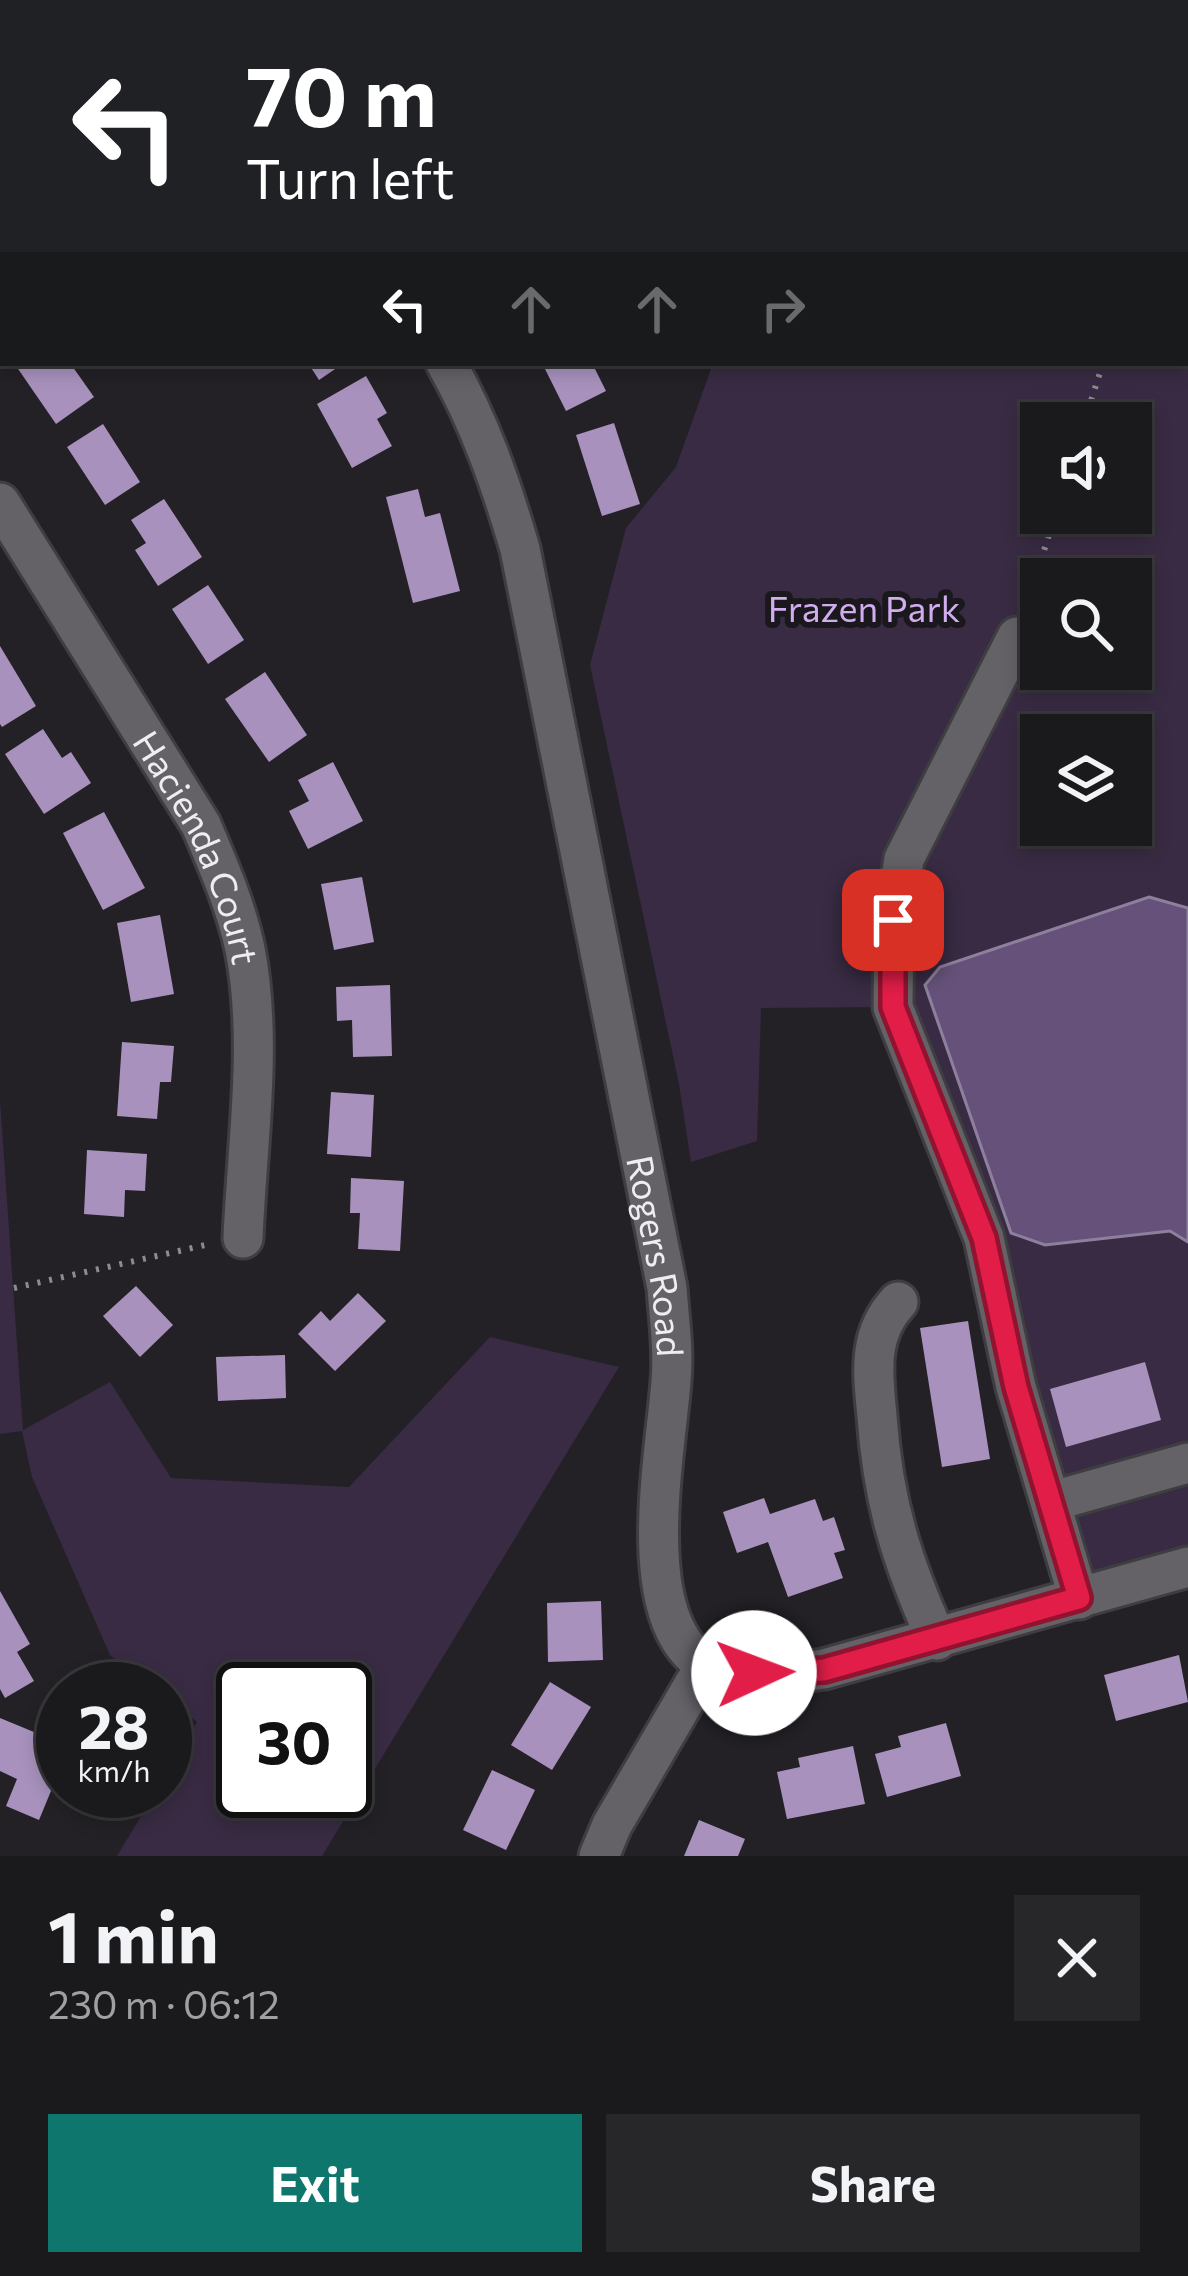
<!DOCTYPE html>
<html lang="en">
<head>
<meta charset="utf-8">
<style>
	:root { --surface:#1a191c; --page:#272629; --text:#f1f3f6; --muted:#9fa0a3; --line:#38383b; --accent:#0f766e }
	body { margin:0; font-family:Commissioner,sans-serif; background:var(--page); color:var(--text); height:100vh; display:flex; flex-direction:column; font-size:45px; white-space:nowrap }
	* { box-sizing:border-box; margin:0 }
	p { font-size:39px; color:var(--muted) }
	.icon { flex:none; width:66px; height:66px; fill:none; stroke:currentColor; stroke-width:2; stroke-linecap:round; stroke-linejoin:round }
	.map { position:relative; height:1856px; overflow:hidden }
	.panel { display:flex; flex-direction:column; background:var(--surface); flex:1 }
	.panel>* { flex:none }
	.hud { position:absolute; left:0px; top:0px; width:1188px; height:366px; box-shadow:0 6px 18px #0003,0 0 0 3px var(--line); background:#202124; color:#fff; overflow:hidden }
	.controls { position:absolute; left:1020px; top:402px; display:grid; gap:24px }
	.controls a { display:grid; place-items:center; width:132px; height:132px; border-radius:0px; background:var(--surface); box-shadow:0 6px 18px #0003,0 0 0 3px var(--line); font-size:60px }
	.speed { position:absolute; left:36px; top:1662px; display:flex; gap:24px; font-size:60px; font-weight:700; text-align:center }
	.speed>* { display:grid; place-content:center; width:156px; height:156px; border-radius:50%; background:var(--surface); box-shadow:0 6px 18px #0003,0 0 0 3px var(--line); line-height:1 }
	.speed small { font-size:30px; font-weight:400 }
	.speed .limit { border:6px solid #111; border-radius:18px; background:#fff; color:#111 }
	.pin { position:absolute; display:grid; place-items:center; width:102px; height:102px; color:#fff; margin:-51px; border-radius:24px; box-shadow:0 6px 18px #0006 }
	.me { position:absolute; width:132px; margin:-66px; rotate:88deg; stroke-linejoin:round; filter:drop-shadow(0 0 9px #0008) }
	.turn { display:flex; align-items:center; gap:42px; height:252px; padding:0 48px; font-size:54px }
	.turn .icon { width:156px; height:156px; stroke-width:2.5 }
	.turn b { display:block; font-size:84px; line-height:102px }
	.lanes { display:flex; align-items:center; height:114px; padding:0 48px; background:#0003; justify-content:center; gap:60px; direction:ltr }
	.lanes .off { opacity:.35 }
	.round { display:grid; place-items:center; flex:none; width:126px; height:126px; border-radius:0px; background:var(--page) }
	.headline { display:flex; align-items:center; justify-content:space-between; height:204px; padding:0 48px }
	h1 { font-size:72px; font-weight:700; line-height:90px }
	.cta { display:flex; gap:24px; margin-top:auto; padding:24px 48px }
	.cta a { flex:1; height:138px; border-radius:0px; background:var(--accent); color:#fff; font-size:48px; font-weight:700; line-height:138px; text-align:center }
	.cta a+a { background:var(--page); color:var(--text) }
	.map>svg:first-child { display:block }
</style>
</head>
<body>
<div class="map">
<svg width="1188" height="1856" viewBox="0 0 1188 1856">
	<rect width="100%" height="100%" fill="#232126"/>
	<g fill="#382b43" fill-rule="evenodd">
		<path d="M 585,0 L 1188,0 L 1188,1567 L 1079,1599 L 893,1007 L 761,1008 L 757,1141 L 691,1162 L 679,1084 L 590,665 L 626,528 L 676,467 L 713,363 L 1185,363 L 1185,3 ZM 1041,423 L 1131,423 L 1131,513 L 1041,513 ZM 1041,579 L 1131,579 L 1131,669 L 1041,669 ZM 1041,735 L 1131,735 L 1131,825 L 1041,825 Z"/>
		<path d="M 0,1100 L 23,1430 L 110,1382 L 171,1478 L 349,1487 L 490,1337 L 619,1367 L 322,1856 L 117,1856 L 156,1791 L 165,1791 L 165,1776 L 197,1722 L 165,1697 L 165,1689 L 154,1689 L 110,1655 L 32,1477 L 22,1431 L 0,1434 ZM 345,1689 L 345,1791 L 243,1791 L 243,1689 Z"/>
	</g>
	<path fill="#655179" stroke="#8e809d" stroke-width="3" d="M 1149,897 L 1188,908 L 1188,1242 L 1170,1231 L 1045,1245 L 1011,1233 L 925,985 L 940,967 Z"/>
	<g fill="#a892bd">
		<path d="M 14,363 L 70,363 L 94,397 L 56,424 Z"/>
		<path d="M 308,363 L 344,363 L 319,380 Z"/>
		<path d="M 542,363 L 592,363 L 606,391 L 566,411 Z"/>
		<path d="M 366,376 L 387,413 L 377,419 L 392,446 L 352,468 L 317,404 Z"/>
		<path d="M 614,423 L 640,504 L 602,516 L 576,435 Z"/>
		<path d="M 103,424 L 140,482 L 105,505 L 67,447 Z"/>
		<path d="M 418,489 L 425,517 L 440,513 L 460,591 L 413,603 L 386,497 Z"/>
		<path d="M 164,499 L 202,557 L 158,586 L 135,550 L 146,543 L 131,520 Z"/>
		<path d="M 208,585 L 244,640 L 208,664 L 172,609 Z"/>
		<path d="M 0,646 L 36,706 L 2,727 L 0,724 Z"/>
		<path d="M 265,672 L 307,735 L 269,762 L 225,699 Z"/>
		<path d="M 43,729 L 62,758 L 71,752 L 91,783 L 44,814 L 5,754 Z"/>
		<path d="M 333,762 L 363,821 L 308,849 L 289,811 L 309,801 L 298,780 Z"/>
		<path d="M 104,812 L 145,888 L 103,910 L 63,833 Z"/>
		<path d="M 362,877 L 374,942 L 334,950 L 321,884 Z"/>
		<path d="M 160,915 L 174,994 L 131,1002 L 117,923 Z"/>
		<path d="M 390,985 L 392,1056 L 353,1057 L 352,1020 L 337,1021 L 336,987 Z"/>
		<path d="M 122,1042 L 174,1046 L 171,1082 L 160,1082 L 157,1119 L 117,1116 Z"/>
		<path d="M 331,1092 L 374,1095 L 371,1157 L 327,1154 Z"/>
		<path d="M 87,1150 L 147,1154 L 145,1191 L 125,1190 L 124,1217 L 84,1214 Z"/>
		<path d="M 351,1178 L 404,1181 L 400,1251 L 358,1249 L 360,1213 L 350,1213 Z"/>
		<path d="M 136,1286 L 173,1325 L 140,1357 L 103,1316 Z"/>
		<path d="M 358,1293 L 386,1321 L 335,1371 L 298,1334 L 321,1311 L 330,1321 Z"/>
		<path d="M 968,1321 L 990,1459 L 942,1467 L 920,1328 Z"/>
		<path d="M 285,1355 L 286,1398 L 218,1401 L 216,1357 Z"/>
		<path d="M 1145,1362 L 1161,1420 L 1066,1447 L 1050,1389 Z"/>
		<path d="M 764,1498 L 770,1514 L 815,1499 L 823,1521 L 834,1517 L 845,1550 L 834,1553 L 843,1578 L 788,1597 L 768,1542 L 737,1553 L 723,1512 Z"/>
		<path d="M 0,1591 L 30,1644 L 17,1652 L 34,1681 L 5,1698 L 0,1689 Z"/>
		<path d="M 601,1601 L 603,1660 L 548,1662 L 547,1603 Z"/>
		<path d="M 1179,1655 L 1188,1702 L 1116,1721 L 1104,1675 Z"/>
		<path d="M 550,1682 L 591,1707 L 552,1770 L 511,1745 Z"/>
		<path d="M 0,1718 L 63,1744 L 63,1762 L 39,1820 L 6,1806 L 17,1779 L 0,1771 Z"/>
		<path d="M 946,1723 L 961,1776 L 887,1797 L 875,1754 L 901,1747 L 898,1736 Z"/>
		<path d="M 853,1746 L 865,1804 L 787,1819 L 777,1772 L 800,1767 L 798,1758 Z"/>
		<path d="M 492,1770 L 535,1790 L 506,1850 L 463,1830 Z"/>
		<path d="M 699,1820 L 745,1839 L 738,1856 L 684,1856 Z"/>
	</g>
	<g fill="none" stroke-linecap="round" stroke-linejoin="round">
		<g stroke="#3e3d40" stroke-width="45">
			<g id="minor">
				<path d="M 223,0 L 225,3"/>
				<path d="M 0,266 L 3,264"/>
				<path id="s1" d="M 446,363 C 480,423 501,484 520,549 L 667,1288 C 669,1318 674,1350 671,1381 C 666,1454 626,1644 722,1671 C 753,1680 793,1673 824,1669 L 1188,1567"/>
				<path id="s2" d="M 0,503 L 201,825 C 218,865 236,906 245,949 C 263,1042 247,1144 243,1238"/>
				<path d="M 1017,637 L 904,859 L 894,920 L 893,1007 L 984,1238 L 1016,1387 L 1079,1599"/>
				<path d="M 898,1302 C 867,1335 873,1375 877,1416 C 883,1503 902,1562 937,1640"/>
				<path d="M 1053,1501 L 1188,1463"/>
				<path d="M 599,1856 L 612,1825 L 706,1664"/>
			</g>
		</g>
		<g stroke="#8c8b8e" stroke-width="6" stroke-dasharray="3 9" stroke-linecap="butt">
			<path d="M 1185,244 L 1188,242"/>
			<path d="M 1084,423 L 1103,363"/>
			<path d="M 1026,607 L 1056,513"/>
			<path d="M 14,1288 L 210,1244"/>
		</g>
		<use href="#minor" stroke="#646167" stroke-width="39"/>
	</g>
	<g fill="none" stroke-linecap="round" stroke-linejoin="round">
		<g stroke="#92132f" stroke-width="30">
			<path id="route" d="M 754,1673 L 824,1670 L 1079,1598 L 1016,1387 L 984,1238 L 893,1007 L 893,920"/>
		</g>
		<use href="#route" stroke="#e11d48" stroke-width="21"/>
	</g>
	<g text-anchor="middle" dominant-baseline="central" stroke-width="12" stroke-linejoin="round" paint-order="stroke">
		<g font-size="36" fill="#cfadef" stroke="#1a181c">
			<text x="864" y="607">Frazen Park</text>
		</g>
		<g font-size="36" fill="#eeedf0" stroke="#1a181c">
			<text stroke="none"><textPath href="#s2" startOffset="399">Hacienda Court</textPath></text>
			<text stroke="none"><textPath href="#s1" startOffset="921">Rogers Road</textPath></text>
		</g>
	</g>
</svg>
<div class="controls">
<a><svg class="icon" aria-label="sound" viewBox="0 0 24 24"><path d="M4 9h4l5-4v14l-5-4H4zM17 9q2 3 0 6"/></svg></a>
<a><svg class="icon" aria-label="search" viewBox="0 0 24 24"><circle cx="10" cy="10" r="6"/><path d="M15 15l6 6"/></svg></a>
<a><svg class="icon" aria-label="layers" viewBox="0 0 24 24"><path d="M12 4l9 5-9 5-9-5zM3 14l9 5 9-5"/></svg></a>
</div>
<div class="speed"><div>28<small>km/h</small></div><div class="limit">30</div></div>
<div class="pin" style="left:893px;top:920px;background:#d93025"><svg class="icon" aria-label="arrive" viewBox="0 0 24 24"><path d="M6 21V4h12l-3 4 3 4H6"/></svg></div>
<svg class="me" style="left:754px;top:1673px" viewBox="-20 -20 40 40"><circle r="19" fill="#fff"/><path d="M0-13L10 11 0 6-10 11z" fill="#e11d48"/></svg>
<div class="hud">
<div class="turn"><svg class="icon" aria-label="left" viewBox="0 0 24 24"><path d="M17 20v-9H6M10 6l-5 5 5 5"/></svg><div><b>70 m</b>Turn left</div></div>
<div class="lanes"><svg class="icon" aria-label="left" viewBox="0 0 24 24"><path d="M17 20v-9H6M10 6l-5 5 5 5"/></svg><svg class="icon off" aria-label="ahead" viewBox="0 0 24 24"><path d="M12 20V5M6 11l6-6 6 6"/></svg><svg class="icon off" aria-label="ahead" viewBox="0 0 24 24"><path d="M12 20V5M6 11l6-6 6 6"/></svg><svg class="icon off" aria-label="right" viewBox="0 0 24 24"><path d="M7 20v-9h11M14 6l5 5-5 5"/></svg></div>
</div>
</div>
<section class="panel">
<div class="headline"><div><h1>1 min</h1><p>230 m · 06:12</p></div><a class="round"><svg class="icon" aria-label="close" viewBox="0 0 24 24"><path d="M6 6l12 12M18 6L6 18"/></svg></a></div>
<div class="cta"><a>Exit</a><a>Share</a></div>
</section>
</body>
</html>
